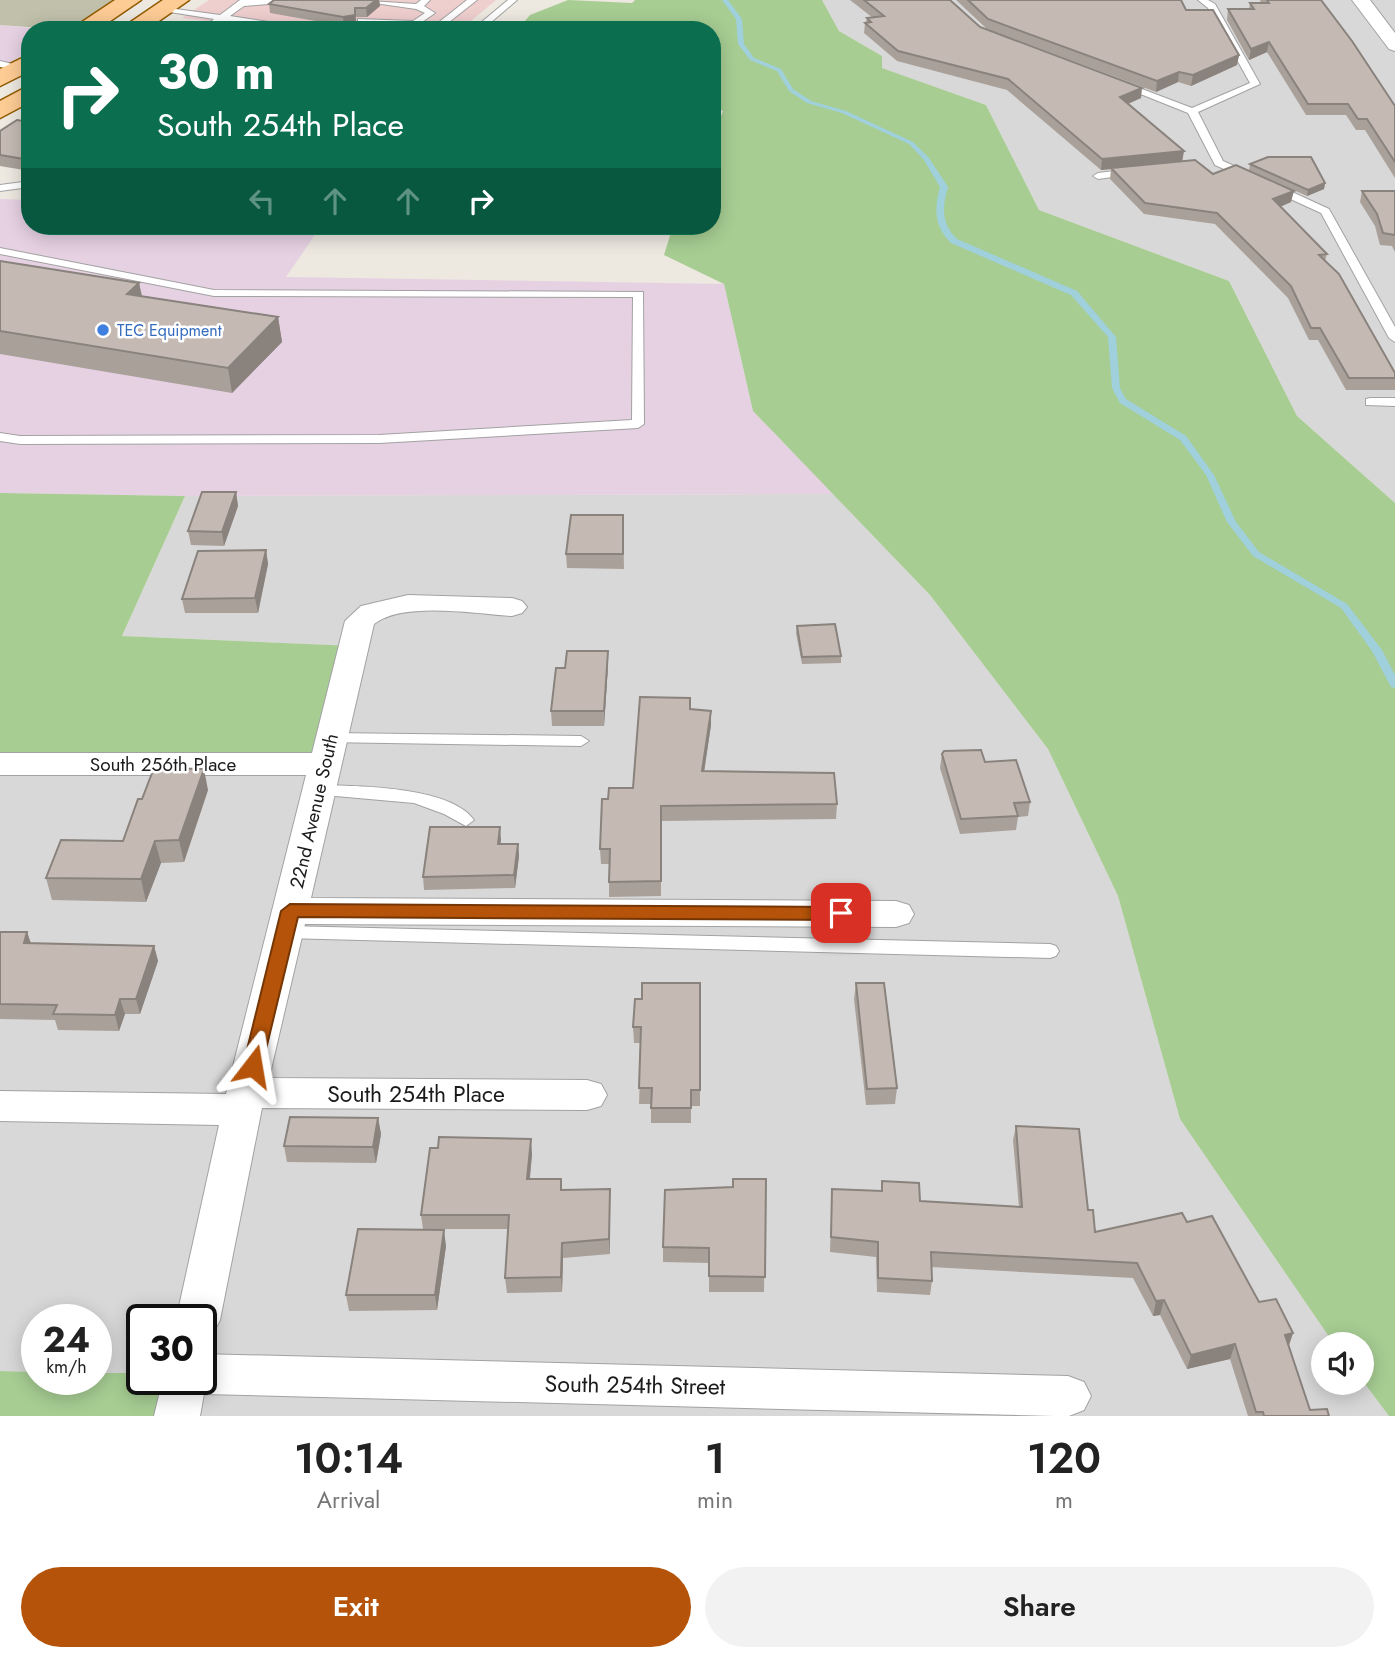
<!DOCTYPE html>
<html lang="en">
<head>
<meta charset="utf-8">
<style>
	:root { --surface:#fff; --page:#f2f2f2; --text:#222; --muted:#767676; --accent:#b45309 }
	body { margin:0; font-family:Jost,sans-serif; background:var(--page); color:var(--text); height:100vh; display:flex; flex-direction:column; font-size:26px; white-space:nowrap }
	* { box-sizing:border-box; margin:0 }
	p { font-size:23px; color:var(--muted) }
	.icon { flex:none; width:38px; height:38px; fill:none; stroke:currentColor; stroke-width:2; stroke-linecap:round; stroke-linejoin:round }
	.map { position:relative; height:1416px; overflow:hidden }
	.panel { display:flex; flex-direction:column; background:var(--surface); flex:1 }
	.panel>* { flex:none }
	.banner { position:absolute; left:21px; top:21px; width:700px; height:214px; border-radius:28px; box-shadow:0 4px 18px #0003; background:#0b6e4f; color:#fff; overflow:hidden }
	.buttons { position:absolute; left:1311px; top:1332px; display:grid; gap:14px }
	.buttons a { display:grid; place-items:center; width:63px; height:63px; border-radius:50%; background:var(--surface); box-shadow:0 4px 18px #0003; font-size:35px }
	.speed { position:absolute; left:21px; top:1304px; display:flex; gap:14px; font-size:35px; font-weight:700; text-align:center }
	.speed>* { display:grid; place-content:center; width:91px; height:91px; border-radius:50%; background:var(--surface); box-shadow:0 4px 18px #0003; line-height:1 }
	.speed small { font-size:18px; font-weight:400 }
	.speed .limit { border:4px solid #111; border-radius:10px; background:#fff; color:#111 }
	.pin { position:absolute; display:grid; place-items:center; width:60px; height:60px; color:#fff; margin:-30px; border-radius:14px; box-shadow:0 4px 10px #0006 }
	.me { position:absolute; width:77px; margin:-38px; rotate:14deg; stroke-linejoin:round; filter:drop-shadow(0 0 5px #0008) }
	.turn { display:flex; align-items:center; gap:24px; height:147px; padding:0 21px; font-size:32px }
	.turn .icon { width:91px; height:91px; stroke-width:2.5 }
	.turn b { display:block; font-size:49px; line-height:60px }
	.lanes { display:flex; align-items:center; height:66px; padding:0 21px; background:#0003; justify-content:center; gap:35px; direction:ltr }
	.lanes .off { opacity:.35 }
	.eta { display:flex; justify-content:space-evenly; align-items:center; height:119px; text-align:center }
	.eta b { font-size:42px; font-weight:600; line-height:49px }
	.button { display:flex; gap:14px; margin-top:auto; padding:14px 21px }
	.button a { flex:1; height:80px; border-radius:42px; background:var(--accent); color:#fff; font-size:28px; font-weight:600; line-height:80px; text-align:center }
	.button a+a { background:var(--page); color:var(--text) }
	.map>svg:first-child { display:block }
</style>
</head>
<body>
<div class="map">
<svg width="1395" height="1416" viewBox="0 0 1395 1416">
	<rect width="100%" height="100%" fill="#ede8e0"/>
	<g fill="#d9d8d8">
		<path d="M 822,0 L 1395,0 L 1395,503 L 1297,416 L 1229,281 L 1039,210 L 986,105 L 882,68 L 882,56 L 839,31 Z"/>
		<path d="M 833,494 L 930,595 L 1048,749 L 1118,896 L 1180,1119 L 1334,1344 L 1323,1344 L 1323,1382 L 1362,1380 L 1389,1416 L 177,1416 L 201,1379 L 201,1320 L 142,1320 L 142,1373 L 96,1373 L 96,1320 L 37,1320 L 37,1372 L 0,1371 L 0,764 L 353,646 L 122,636 L 185,496 Z"/>
	</g>
	<path fill="#efcece" d="M 209,0 L 496,0 L 460,30 L 278,30 L 182,18 Z"/>
	<g fill="#e6d1e3">
		<path d="M 0,25 L 53,30 L 30,30 L 30,51 L 0,68 Z"/>
		<path d="M 0,199 L 30,200 L 30,226 L 321,226 L 286,277 L 724,284 L 753,411 L 833,494 L 185,496 L 0,493 Z"/>
	</g>
	<path fill="#c1c0ab" d="M 0,0 L 115,0 L 69,30 L 0,25 Z"/>
	<g fill="#a7cd93">
		<path d="M 568,0 L 632,3 L 635,0 L 822,0 L 839,31 L 882,56 L 882,68 L 986,105 L 1039,210 L 1229,281 L 1297,416 L 1395,503 L 1395,1416 L 1389,1416 L 1362,1380 L 1362,1344 L 1334,1344 L 1180,1119 L 1118,896 L 1048,749 L 930,595 L 753,411 L 724,284 L 664,255 L 673,226 L 712,226 L 712,138 L 723,111 L 712,106 L 712,30 L 517,30 L 530,15 Z"/>
		<path d="M 0,493 L 185,496 L 122,636 L 354,646 L 325,764 L 0,764 Z"/>
		<path d="M 0,1371 L 37,1372 L 37,1379 L 96,1379 L 96,1373 L 142,1373 L 142,1379 L 185,1379 L 177,1416 L 0,1416 Z"/>
	</g>
	<g fill="none" stroke-linecap="round" stroke-linejoin="round">
		<path fill="#9fd0dc" fill-rule="evenodd" d="M 722,0 L 728,0 L 742,19 L 744,44 L 754,58 L 781,69 L 793,89 L 811,101 L 846,111 L 913,142 L 929,158 L 948,187 C 942,207 941,224 957,239 L 1077,291 L 1116,337 L 1120,388 L 1126,399 L 1186,436 L 1214,475 L 1236,522 L 1259,552 L 1347,604 L 1382,650 L 1395,675 L 1395,688 L 1391,687 L 1372,651 L 1341,608 L 1253,556 L 1227,522 L 1206,475 L 1180,440 L 1120,403 L 1112,388 L 1108,337 L 1071,295 L 951,243 C 934,226 934,209 940,187 L 924,160 L 909,144 L 842,113 L 807,103 L 789,91 L 777,71 L 750,60 L 738,44 L 736,19 Z"/>
		<g stroke="#a2a2a2" stroke-width="2">
			<g id="service">
				<path d="M 240,0 L 283,0 L 279,3 L 244,6 L 230,16 L 322,30 L 295,30 L 224,21 L 211,30 L 201,30 L 214,19 L 157,10 L 161,7 L 220,15 Z"/>
				<path d="M 354,0 L 416,4 L 421,0 L 430,0 L 424,6 L 435,13 L 415,27 L 361,24 L 358,23 L 358,19 L 413,21 L 425,13 L 416,9 Z"/>
				<path d="M 467,0 L 477,0 L 439,30 L 429,30 Z"/>
				<path d="M 508,0 L 517,0 L 482,30 L 472,30 Z"/>
				<path d="M 1198,0 L 1208,0 L 1215,4 L 1260,84 L 1198,112 L 1223,161 L 1252,174 L 1252,178 L 1244,178 L 1215,165 L 1188,113 L 1118,85 L 1126,83 L 1192,108 L 1250,83 L 1208,8 Z"/>
				<path d="M 0,61 L 25,67 L 20,70 L 0,67 Z"/>
				<path d="M 1130,169 L 1134,170 L 1134,174 L 1098,179 L 1093,176 L 1098,173 Z"/>
				<path d="M 30,181 L 30,187 L 0,191 L 0,185 Z"/>
				<path d="M 1271,186 L 1279,186 L 1329,209 L 1395,327 L 1395,342 L 1389,338 L 1321,213 L 1271,190 Z"/>
				<path d="M 0,248 L 214,290 L 643,292 L 644,424 L 638,428 L 379,443 L 20,444 L 0,441 L 0,433 L 20,436 L 379,435 L 632,420 L 633,297 L 214,296 L 0,254 Z"/>
				<path d="M 1370,398 L 1395,398 L 1395,406 L 1366,405 L 1366,399 Z"/>
				<path d="M 331,733 L 581,736 L 589,741 L 581,746 L 325,742 L 323,738 L 325,734 Z"/>
				<path d="M 319,785 C 357,786 450,786 474,820 L 466,826 L 444,814 L 414,803 L 313,794 L 311,790 Z"/>
				<path d="M 285,926 L 1050,944 L 1056,946 L 1059,951 L 1056,956 L 1050,958 L 285,938 L 279,937 L 276,932 L 279,927 Z"/>
			</g>
		</g>
		<g stroke="#a2a2a2" stroke-width="2">
			<g id="minor">
				<path d="M 1352,0 L 1370,0 L 1395,33 L 1395,51 L 1389,49 Z"/>
				<path d="M 408,595 L 512,598 L 522,601 L 527,607 L 522,613 L 512,616 C 476,614 403,601 374,624 L 311,898 L 896,901 L 909,905 L 914,914 L 909,923 L 896,927 L 305,924 L 269,1078 L 587,1080 L 601,1084 L 607,1095 L 601,1106 L 587,1110 L 262,1108 L 220,1320 L 213,1333 L 201,1338 L 201,1320 L 176,1320 L 219,1125 L 0,1121 L 0,1091 L 226,1094 L 306,775 L 0,775 L 0,753 L 312,753 L 345,621 L 361,606 Z"/>
				<path d="M 201,1354 L 1068,1376 L 1084,1382 L 1091,1396 L 1084,1410 L 1069,1416 L 1054,1416 L 204,1394 L 200,1416 L 154,1416 L 163,1379 L 201,1379 Z"/>
			</g>
		</g>
		<g stroke="#915b00" stroke-width="3">
			<g id="primary">
				<path d="M 115,0 L 141,0 L 97,30 L 70,30 Z"/>
				<path d="M 163,0 L 189,0 L 146,30 L 119,30 Z"/>
				<path d="M 30,54 L 30,71 L 0,86 L 0,69 Z"/>
				<path d="M 30,85 L 30,102 L 0,118 L 0,101 Z"/>
			</g>
		</g>
		<use href="#service" fill="#fff" fill-rule="evenodd"/>
		<use href="#minor" fill="#fff" fill-rule="evenodd"/>
		<use href="#primary" fill="#fdcc95" fill-rule="evenodd"/>
	</g>
	<g fill="#a9a09a">
		<path d="M 274,0 L 379,0 L 380,6 L 367,17 L 356,17 L 356,24 L 344,26 L 270,13 L 269,4 Z"/>
		<path d="M 850,0 L 950,0 L 980,27 L 1141,98 L 1128,104 L 1184,151 L 1182,161 L 1213,174 L 1291,202 L 1280,207 L 1327,254 L 1325,261 L 1395,373 L 1395,390 L 1346,390 L 1318,340 L 1309,340 L 1288,298 L 1215,224 L 1144,214 L 1110,179 L 1111,169 L 1101,170 L 1007,90 L 897,61 L 864,33 L 865,23 L 866,22 L 867,18 L 873,18 Z"/>
		<path d="M 956,0 L 1181,0 L 1186,10 L 1239,55 L 1237,65 L 1191,86 L 1178,82 L 1156,92 L 987,29 Z"/>
		<path d="M 1260,0 L 1321,0 L 1395,106 L 1395,178 L 1365,130 L 1356,130 L 1346,115 L 1306,115 L 1267,52 L 1249,60 L 1227,20 L 1228,9 L 1249,9 L 1250,3 L 1261,3 Z"/>
		<path d="M 30,122 L 30,171 L 0,166 L 0,131 Z"/>
		<path d="M 1250,164 L 1325,183 L 1324,189 L 1307,196 L 1249,170 Z"/>
		<path d="M 1362,191 L 1395,191 L 1395,252 L 1392,246 L 1380,245 L 1375,226 L 1360,202 Z"/>
		<path d="M 0,261 L 139,283 L 142,296 L 278,317 L 282,342 L 232,393 L 0,354 Z"/>
		<path d="M 236,492 L 238,506 L 224,546 L 191,545 L 188,531 Z"/>
		<path d="M 623,515 L 624,569 L 567,568 L 566,554 Z"/>
		<path d="M 266,550 L 268,564 L 258,613 L 185,613 L 182,599 Z"/>
		<path d="M 797,626 L 841,656 L 841,663 L 802,664 L 796,633 Z"/>
		<path d="M 608,665 L 604,726 L 552,726 L 551,711 L 565,668 Z"/>
		<path d="M 690,709 L 711,725 L 704,771 L 837,804 L 836,819 L 661,821 L 661,896 L 609,897 L 609,864 L 601,864 L 600,849 L 608,799 L 633,788 Z"/>
		<path d="M 942,754 L 985,762 L 1030,802 L 1028,816 L 1018,817 L 1016,830 L 960,834 L 940,768 Z"/>
		<path d="M 208,790 L 184,862 L 161,863 L 146,902 L 52,900 L 46,878 L 123,841 Z"/>
		<path d="M 500,827 L 500,844 L 518,844 L 519,856 L 515,888 L 424,890 L 423,877 Z"/>
		<path d="M 0,932 L 27,932 L 31,943 L 154,946 L 158,961 L 140,1014 L 125,1014 L 119,1031 L 58,1030 L 55,1020 L 0,1019 Z"/>
		<path d="M 700,983 L 700,1106 L 691,1106 L 691,1123 L 651,1123 L 651,1104 L 639,1104 L 641,1043 L 634,1043 L 633,1027 L 642,999 Z"/>
		<path d="M 856,983 L 897,1088 L 895,1104 L 866,1105 L 854,999 Z"/>
		<path d="M 378,1118 L 381,1134 L 376,1163 L 287,1162 L 284,1146 Z"/>
		<path d="M 1016,1126 L 1088,1210 L 1095,1232 L 1187,1222 L 1259,1302 L 1293,1333 L 1289,1345 L 1310,1410 L 1329,1416 L 1248,1416 L 1230,1359 L 1187,1369 L 1160,1315 L 1153,1316 L 1133,1278 L 931,1267 L 932,1281 L 930,1295 L 877,1292 L 876,1257 L 830,1252 L 832,1189 L 881,1191 L 882,1181 L 920,1201 L 1019,1207 L 1013,1140 Z"/>
		<path d="M 532,1154 L 530,1179 L 562,1190 L 610,1189 L 610,1254 L 563,1258 L 562,1292 L 507,1293 L 505,1278 L 508,1229 L 423,1229 L 421,1215 Z"/>
		<path d="M 766,1179 L 764,1292 L 709,1292 L 709,1263 L 663,1262 L 663,1247 L 732,1187 Z"/>
		<path d="M 446,1246 L 437,1310 L 349,1311 L 346,1295 Z"/>
	</g>
	<g fill="#89827d">
		<path d="M 376,0 L 379,0 L 380,6 L 367,17 L 366,8 Z"/>
		<path d="M 355,8 L 356,24 L 344,26 L 343,17 Z"/>
		<path d="M 1269,42 L 1267,52 L 1249,60 L 1251,49 Z"/>
		<path d="M 1239,55 L 1237,65 L 1191,86 L 1193,75 Z"/>
		<path d="M 1179,72 L 1178,82 L 1156,92 L 1157,81 Z"/>
		<path d="M 1142,88 L 1141,98 L 1118,108 L 1120,97 Z"/>
		<path d="M 1184,151 L 1182,162 L 1101,170 L 1102,159 Z"/>
		<path d="M 1325,183 L 1324,189 L 1307,196 L 1308,190 Z"/>
		<path d="M 1294,191 L 1291,202 L 1270,211 L 1273,199 Z"/>
		<path d="M 139,283 L 144,307 L 127,294 Z"/>
		<path d="M 278,317 L 282,342 L 232,393 L 228,368 Z"/>
		<path d="M 236,492 L 238,506 L 224,546 L 222,532 Z"/>
		<path d="M 266,550 L 268,564 L 258,613 L 255,598 Z"/>
		<path d="M 608,651 L 608,665 L 604,726 L 604,711 Z"/>
		<path d="M 711,711 L 711,725 L 702,786 L 702,771 Z"/>
		<path d="M 204,769 L 208,790 L 184,862 L 179,840 Z"/>
		<path d="M 500,827 L 501,840 L 499,857 L 498,844 Z"/>
		<path d="M 155,841 L 161,863 L 146,902 L 141,879 Z"/>
		<path d="M 518,844 L 519,856 L 515,888 L 514,875 Z"/>
		<path d="M 27,932 L 32,948 L 24,943 Z"/>
		<path d="M 154,946 L 158,961 L 140,1014 L 136,999 Z"/>
		<path d="M 120,999 L 125,1014 L 119,1031 L 115,1015 Z"/>
		<path d="M 378,1118 L 381,1134 L 376,1163 L 373,1147 Z"/>
		<path d="M 531,1139 L 532,1154 L 528,1194 L 527,1179 Z"/>
		<path d="M 610,1189 L 610,1254 L 609,1239 Z"/>
		<path d="M 444,1230 L 446,1246 L 437,1310 L 435,1295 Z"/>
		<path d="M 562,1243 L 563,1258 L 562,1292 L 561,1277 Z"/>
		<path d="M 1164,1300 L 1160,1315 L 1153,1316 L 1156,1301 Z"/>
		<path d="M 1293,1333 L 1288,1348 L 1285,1335 Z"/>
		<path d="M 1235,1344 L 1230,1359 L 1187,1369 L 1191,1355 Z"/>
	</g>
	<g fill="#c4bab3" stroke="#89827d" stroke-width="2">
		<path d="M 274,0 L 376,0 L 366,8 L 355,8 L 355,15 L 343,17 L 269,4 Z"/>
		<path d="M 864,0 L 950,0 L 980,27 L 1142,88 L 1120,97 L 1184,151 L 1102,159 L 1008,79 L 898,51 L 865,23 L 871,22 L 867,18 L 884,16 Z"/>
		<path d="M 968,0 L 1181,0 L 1186,10 L 1213,10 L 1239,55 L 1193,75 L 1179,72 L 1157,81 L 988,19 Z"/>
		<path d="M 1267,0 L 1321,0 L 1352,41 L 1395,106 L 1395,162 L 1367,119 L 1358,119 L 1348,104 L 1308,104 L 1269,42 L 1251,49 L 1228,9 L 1254,9 L 1250,3 L 1269,3 Z"/>
		<path d="M 17,120 L 30,122 L 30,160 L 0,155 L 0,131 Z"/>
		<path d="M 1268,157 L 1311,157 L 1325,183 L 1308,190 L 1250,164 Z"/>
		<path d="M 1195,160 L 1213,174 L 1236,165 L 1294,191 L 1273,199 L 1327,254 L 1319,255 L 1339,274 L 1395,373 L 1395,378 L 1349,378 L 1320,328 L 1311,328 L 1291,286 L 1217,213 L 1145,203 L 1111,168 Z"/>
		<path d="M 1362,191 L 1395,191 L 1395,235 L 1383,233 L 1377,214 Z"/>
		<path d="M 0,261 L 139,283 L 127,294 L 278,317 L 228,368 L 0,331 Z"/>
		<path d="M 202,492 L 236,492 L 222,532 L 188,531 Z"/>
		<path d="M 571,515 L 623,515 L 623,554 L 566,554 Z"/>
		<path d="M 266,550 L 255,598 L 182,599 L 198,551 Z"/>
		<path d="M 835,624 L 841,656 L 802,657 L 797,626 Z"/>
		<path d="M 567,651 L 608,651 L 604,711 L 551,711 L 556,668 L 565,668 Z"/>
		<path d="M 640,697 L 690,698 L 690,709 L 711,711 L 702,771 L 834,773 L 837,804 L 661,806 L 661,881 L 609,882 L 610,849 L 600,849 L 602,799 L 608,799 L 609,788 L 633,788 Z"/>
		<path d="M 981,750 L 985,762 L 1016,760 L 1030,802 L 1014,803 L 1018,816 L 961,819 L 942,754 L 944,751 Z"/>
		<path d="M 154,768 L 204,769 L 179,840 L 155,841 L 141,879 L 46,878 L 61,840 L 123,841 L 138,799 L 142,799 Z"/>
		<path d="M 430,827 L 500,827 L 498,844 L 518,844 L 514,875 L 423,877 Z"/>
		<path d="M 0,932 L 27,932 L 24,943 L 154,946 L 136,999 L 120,999 L 115,1015 L 53,1014 L 57,1005 L 0,1004 Z"/>
		<path d="M 642,983 L 700,983 L 700,1090 L 691,1090 L 691,1108 L 651,1108 L 652,1088 L 639,1088 L 641,1027 L 633,1027 L 635,999 L 642,999 Z"/>
		<path d="M 856,983 L 884,983 L 897,1088 L 867,1089 Z"/>
		<path d="M 290,1117 L 378,1118 L 373,1147 L 284,1146 Z"/>
		<path d="M 1016,1126 L 1079,1129 L 1088,1210 L 1093,1210 L 1095,1232 L 1182,1213 L 1187,1222 L 1212,1216 L 1259,1302 L 1276,1299 L 1293,1333 L 1285,1335 L 1310,1410 L 1327,1409 L 1329,1416 L 1264,1416 L 1263,1412 L 1256,1412 L 1235,1344 L 1191,1355 L 1164,1300 L 1156,1301 L 1137,1263 L 931,1252 L 932,1281 L 878,1278 L 878,1242 L 831,1237 L 832,1189 L 882,1191 L 882,1181 L 919,1183 L 920,1201 L 1022,1207 Z"/>
		<path d="M 439,1137 L 531,1139 L 527,1179 L 561,1179 L 561,1190 L 610,1189 L 609,1239 L 562,1243 L 561,1277 L 505,1278 L 509,1215 L 421,1215 L 430,1148 L 438,1148 Z"/>
		<path d="M 733,1179 L 766,1179 L 765,1277 L 709,1276 L 709,1248 L 663,1247 L 665,1190 L 733,1187 Z"/>
		<path d="M 358,1229 L 444,1230 L 435,1295 L 346,1295 Z"/>
	</g>
	<path fill="#b45309" stroke="#753606" stroke-width="2" d="M 290,904 L 841,907 L 850,913 L 841,920 L 298,917 L 262,1066 L 259,1072 L 246,1072 L 243,1066 L 281,911 Z"/>
	<circle fill="#3f7fe0" stroke="#fff" stroke-width="2.5" cx="103" cy="330" r="7"/>
	<g text-anchor="middle" dominant-baseline="central" stroke-width="5" stroke-linejoin="round" paint-order="stroke">
		<g font-size="16" fill="#366cbe" stroke="#fff" text-anchor="start">
			<text x="117" y="330">TEC Equipment</text>
		</g>
		<g font-size="19" fill="#1b1b1b" stroke="#fff">
			<text x="163" y="764">South 256th Place</text>
			<text transform="translate(314 811) rotate(-77)">22nd Avenue South</text>
		</g>
		<g font-size="23" fill="#1b1b1b" stroke="#fff">
			<text x="416" y="1094">South 254th Place</text>
			<text transform="translate(635 1385) rotate(1)">South 254th Street</text>
		</g>
	</g>
</svg>
<div class="buttons">
<a><svg class="icon" aria-label="sound" viewBox="0 0 24 24"><path d="M4 9h4l5-4v14l-5-4H4zM17 9q2 3 0 6"/></svg></a>
</div>
<div class="speed"><div>24<small>km/h</small></div><div class="limit">30</div></div>
<div class="pin" style="left:841px;top:913px;background:#d93025"><svg class="icon" aria-label="arrive" viewBox="0 0 24 24"><path d="M6 21V4h12l-3 4 3 4H6"/></svg></div>
<svg class="me" style="left:253px;top:1066px" viewBox="-20 -20 40 40"><path d="M0-17L14 15 0 8-14 15z" fill="#b45309" stroke="#fff" stroke-width="4"/></svg>
<div class="banner">
<div class="turn"><svg class="icon" aria-label="right" viewBox="0 0 24 24"><path d="M7 20v-9h11M14 6l5 5-5 5"/></svg><div><b>30 m</b>South 254th Place</div></div>
<div class="lanes"><svg class="icon off" aria-label="left" viewBox="0 0 24 24"><path d="M17 20v-9H6M10 6l-5 5 5 5"/></svg><svg class="icon off" aria-label="ahead" viewBox="0 0 24 24"><path d="M12 20V5M6 11l6-6 6 6"/></svg><svg class="icon off" aria-label="ahead" viewBox="0 0 24 24"><path d="M12 20V5M6 11l6-6 6 6"/></svg><svg class="icon" aria-label="right" viewBox="0 0 24 24"><path d="M7 20v-9h11M14 6l5 5-5 5"/></svg></div>
</div>
</div>
<section class="panel">
<div class="eta">
<div><b>10:14</b><p>Arrival</p></div>
<div><b>1</b><p>min</p></div>
<div><b>120</b><p>m</p></div>
</div>
<div class="button"><a>Exit</a><a>Share</a></div>
</section>
</body>
</html>
